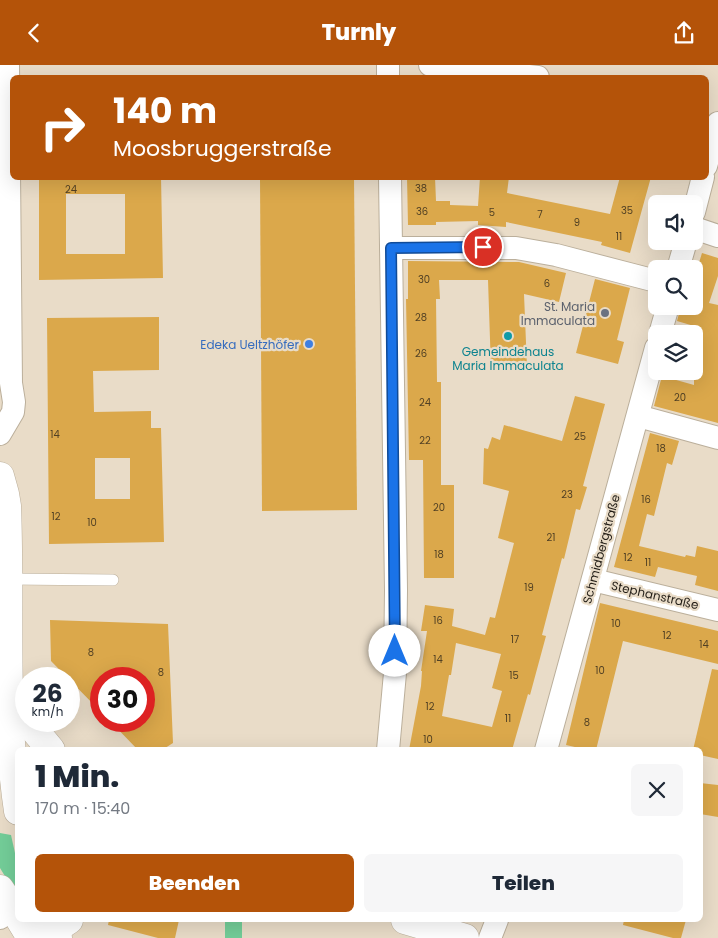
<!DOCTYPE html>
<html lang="de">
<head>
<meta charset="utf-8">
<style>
	:root { --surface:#fff; --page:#f6f6f7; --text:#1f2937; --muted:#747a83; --accent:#b45309 }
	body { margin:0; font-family:Poppins,sans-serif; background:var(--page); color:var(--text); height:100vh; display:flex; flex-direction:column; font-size:19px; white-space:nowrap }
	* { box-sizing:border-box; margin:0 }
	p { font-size:16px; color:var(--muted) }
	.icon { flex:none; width:28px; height:28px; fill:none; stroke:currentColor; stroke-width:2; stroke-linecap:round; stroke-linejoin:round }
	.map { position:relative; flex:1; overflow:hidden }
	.side { position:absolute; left:15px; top:682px; width:688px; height:175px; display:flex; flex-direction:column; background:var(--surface); border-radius:8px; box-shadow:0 5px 20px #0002 }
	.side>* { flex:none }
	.banner { position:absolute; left:10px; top:10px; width:699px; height:105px; border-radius:8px; box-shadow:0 5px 20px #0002; background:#b45309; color:#fff; overflow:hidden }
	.buttons { position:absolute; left:648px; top:130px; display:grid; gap:10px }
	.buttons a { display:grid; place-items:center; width:55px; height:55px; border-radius:8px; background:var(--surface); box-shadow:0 5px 20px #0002; font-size:25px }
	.speed { position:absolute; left:15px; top:602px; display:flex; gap:10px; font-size:25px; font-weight:700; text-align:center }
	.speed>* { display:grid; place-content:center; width:65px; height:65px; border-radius:50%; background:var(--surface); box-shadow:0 5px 20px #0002; line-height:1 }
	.speed small { font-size:12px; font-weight:400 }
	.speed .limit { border:8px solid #d22; background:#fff; color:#111 }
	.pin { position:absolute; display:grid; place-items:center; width:42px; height:42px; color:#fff; margin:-21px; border:2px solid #fff; border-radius:50%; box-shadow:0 1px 5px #0007 }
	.me { position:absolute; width:55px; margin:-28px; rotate:0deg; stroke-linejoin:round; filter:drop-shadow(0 0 4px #0008) }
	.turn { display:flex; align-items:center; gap:18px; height:105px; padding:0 20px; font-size:22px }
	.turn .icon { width:65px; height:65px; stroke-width:2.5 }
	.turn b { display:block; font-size:35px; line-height:42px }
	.round { display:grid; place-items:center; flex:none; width:52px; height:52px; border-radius:8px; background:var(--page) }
	.headline { display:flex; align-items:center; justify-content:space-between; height:85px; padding:0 20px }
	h1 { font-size:30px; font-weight:800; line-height:38px }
	.button { display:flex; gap:10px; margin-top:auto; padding:10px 20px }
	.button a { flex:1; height:58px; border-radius:8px; background:var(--accent); color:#fff; font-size:20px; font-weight:800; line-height:58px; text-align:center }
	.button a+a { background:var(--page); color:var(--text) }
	header { display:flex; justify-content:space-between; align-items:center; height:65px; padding:0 20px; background:var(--accent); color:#fff; font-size:22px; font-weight:800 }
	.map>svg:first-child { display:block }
</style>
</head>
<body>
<header><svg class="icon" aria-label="back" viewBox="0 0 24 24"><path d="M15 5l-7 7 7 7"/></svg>Turnly<svg class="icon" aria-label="share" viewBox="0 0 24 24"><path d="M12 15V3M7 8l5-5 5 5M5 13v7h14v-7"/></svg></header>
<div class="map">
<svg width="718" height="873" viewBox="0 0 718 873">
	<rect width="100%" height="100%" fill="#e9dcc8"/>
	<g fill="#73cd98">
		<path d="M 0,768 L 11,770 L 17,797 L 17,831 L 0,803 Z"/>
		<rect x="225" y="855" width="17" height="18"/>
	</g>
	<g fill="#dba84b" fill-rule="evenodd">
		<path d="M 39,112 L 161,112 L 163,213 L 39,215 ZM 66,129 L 125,129 L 125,189 L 66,189 Z"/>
		<path d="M 260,112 L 354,112 L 357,445 L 262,446 Z"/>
		<path d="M 407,112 L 435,112 L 436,136 L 450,136 L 450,140 L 478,141 L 480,112 L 509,112 L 507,128 L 610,149 L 620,112 L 651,112 L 630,188 L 601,180 L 602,177 L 506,157 L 506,162 L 478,160 L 478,156 L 436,157 L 436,160 L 408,160 Z"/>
		<path d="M 702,188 L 718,193 L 718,211 L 709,238 L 718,240 L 718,358 L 654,341 L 662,311 L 694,320 L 694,261 L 677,256 L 681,241 L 694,241 L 694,214 Z"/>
		<path d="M 408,196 L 519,197 L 566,208 L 559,237 L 524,229 L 527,302 L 491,304 L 488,215 L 439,215 L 440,234 L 436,234 L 437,317 L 441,317 L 441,420 L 454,420 L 454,513 L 424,513 L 423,395 L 409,395 L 406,234 L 408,234 Z"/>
		<path d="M 595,214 L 630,223 L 617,275 L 624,277 L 618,299 L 576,288 Z"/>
		<path d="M 159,252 L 159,305 L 93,306 L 94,347 L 151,346 L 151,363 L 161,363 L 164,477 L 49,479 L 47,253 ZM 95,393 L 130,393 L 130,434 L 95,434 Z"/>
		<path d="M 575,331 L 605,339 L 583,421 L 587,422 L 580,445 L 576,444 L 564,494 L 562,493 L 542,570 L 546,571 L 530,630 L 528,629 L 512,685 L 409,685 L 421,621 L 422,606 L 421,606 L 427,566 L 421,566 L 425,540 L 454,544 L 452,561 L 485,570 L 490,552 L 495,553 L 514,478 L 498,473 L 509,426 L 483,419 L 484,383 L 488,384 L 492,372 L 500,375 L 504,360 L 562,376 ZM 456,578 L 501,589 L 492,623 L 502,626 L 492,662 L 442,651 L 449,610 L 451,610 Z"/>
		<path d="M 650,368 L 679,376 L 672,400 L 667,398 L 654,451 L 647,449 L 639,481 L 685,492 L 686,490 L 695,492 L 697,481 L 718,486 L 718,526 L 695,520 L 697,511 L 658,502 L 655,512 L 614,502 Z"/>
		<path d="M 600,538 L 718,566 L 718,599 L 623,576 L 596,685 L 588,685 L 566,680 Z"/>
		<path d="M 50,555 L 168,559 L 173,678 L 162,685 L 138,685 L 110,656 L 144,656 L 144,614 L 101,614 L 101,647 L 51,596 Z"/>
		<path d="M 712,604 L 718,605 L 718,694 L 700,690 L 700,685 L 693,685 Z"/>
		<path d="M 700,718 L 718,720 L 718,752 L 700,749 Z"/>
		<path d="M 109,855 L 179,855 L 175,873 L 158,873 L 108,860 Z"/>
		<path d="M 624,855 L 686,855 L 681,873 L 673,873 L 623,860 Z"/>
	</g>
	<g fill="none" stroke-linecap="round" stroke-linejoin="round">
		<g stroke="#bbaf9b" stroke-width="12">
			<path id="service" d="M 8,514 L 113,515"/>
		</g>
		<g stroke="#bbaf9b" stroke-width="24">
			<g id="minor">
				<path d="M 388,0 L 388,12"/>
				<path d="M 430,0 L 538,12"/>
				<path d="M 706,101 L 718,58"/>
				<path d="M 694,147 L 703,112"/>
				<path d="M 694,163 L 718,171"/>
				<path d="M 391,183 L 516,183 L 556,190 L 656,216"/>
				<path d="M 678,204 L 686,176"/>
				<path d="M 660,269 L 668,241"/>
				<path d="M 638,351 L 718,373"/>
				<path d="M 0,369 L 13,347 L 14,337 L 11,318 L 8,0"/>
				<path d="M 593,515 L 718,545"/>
				<path d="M 388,685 L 395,608 L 396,525 L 390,112"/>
				<path d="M 546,685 L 656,283"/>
				<path d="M 0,853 L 4,830"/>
				<path d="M 490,873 L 497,855"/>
			</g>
		</g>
		<g stroke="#bbaf9b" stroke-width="29">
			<g id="secondary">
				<path d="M 27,656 L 51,685"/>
				<path d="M 405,855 L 465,873"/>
				<path d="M 54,865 L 69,855"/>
			</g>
		</g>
		<g stroke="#bbaf9b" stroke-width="29">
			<g id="primary">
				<path d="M 0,411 L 5,429 L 7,441 C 11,543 3,645 18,746"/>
				<path d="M 0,824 L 18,851"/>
				<path d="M 20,855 L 31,873"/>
				<path d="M 50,855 L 58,873"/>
			</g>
		</g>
		<use href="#service" stroke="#fff" stroke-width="11"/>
		<use href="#minor" stroke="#fff" stroke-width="22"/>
		<use href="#secondary" stroke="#fff" stroke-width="28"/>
		<use href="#primary" stroke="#fff" stroke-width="28"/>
	</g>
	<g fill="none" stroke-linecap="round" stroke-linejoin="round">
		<g stroke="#114b97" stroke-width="12">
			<path id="route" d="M 395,586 L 391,183 L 483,182"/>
		</g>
		<use href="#route" stroke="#1a73e8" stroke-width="9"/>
	</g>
	<circle fill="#6b7280" stroke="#e9dcc8" stroke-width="2" cx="605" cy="248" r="5"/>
	<circle fill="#0f9aa8" stroke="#e9dcc8" stroke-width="2" cx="508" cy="271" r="5"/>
	<circle fill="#3f7fe0" stroke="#e9dcc8" stroke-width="2" cx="309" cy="279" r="5"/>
	<g text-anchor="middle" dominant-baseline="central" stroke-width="4.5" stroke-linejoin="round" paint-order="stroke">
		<g font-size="10" fill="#514024">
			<text x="421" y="123">38</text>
			<text x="71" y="124">24</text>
			<text x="627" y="145">35</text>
			<text x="422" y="146">36</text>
			<text x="492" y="147">5</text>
			<text x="540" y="149">7</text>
			<text x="577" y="157">9</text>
			<text x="619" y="171">11</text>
			<text x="424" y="214">30</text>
			<text x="547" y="218">6</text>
			<text x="421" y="252">28</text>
			<text x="421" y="288">26</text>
			<text x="680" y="332">20</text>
			<text x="425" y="337">24</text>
			<text x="55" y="369">14</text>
			<text x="580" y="371">25</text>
			<text x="425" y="375">22</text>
			<text x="661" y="383">18</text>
			<text x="567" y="429">23</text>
			<text x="646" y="434">16</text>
			<text x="439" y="442">20</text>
			<text x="56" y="451">12</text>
			<text x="92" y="457">10</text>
			<text x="551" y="472">21</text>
			<text x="439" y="489">18</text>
			<text x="628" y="492">12</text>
			<text x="648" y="497">11</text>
			<text x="529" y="522">19</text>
			<text x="438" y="555">16</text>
			<text x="616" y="558">10</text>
			<text x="667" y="570">12</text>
			<text x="515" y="574">17</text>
			<text x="704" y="579">14</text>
			<text x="91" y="587">8</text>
			<text x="438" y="594">14</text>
			<text x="600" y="605">10</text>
			<text x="161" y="607">8</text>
			<text x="514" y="610">15</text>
			<text x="430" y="641">12</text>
			<text x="508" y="653">11</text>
			<text x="587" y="657">8</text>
			<text x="428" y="674">10</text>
		</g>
		<g font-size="12" fill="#5b616d" stroke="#e9dcc8" text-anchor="end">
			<text x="595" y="241">St. Maria<tspan x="595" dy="14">Immaculata</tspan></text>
		</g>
		<g font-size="12" fill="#366cbe" stroke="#e9dcc8" text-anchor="end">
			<text x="299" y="279">Edeka Ueltzhöfer</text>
		</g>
		<g font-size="12" fill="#0d838f" stroke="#e9dcc8">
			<text x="508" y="286">Gemeindehaus<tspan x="508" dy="14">Maria Immaculata</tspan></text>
		</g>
		<g font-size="12" fill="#231e17" stroke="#e9dcc8">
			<text transform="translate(601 484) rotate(-75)">Schmidbergstraße</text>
			<text transform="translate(655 530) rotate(13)">Stephanstraße</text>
		</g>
	</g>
</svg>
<div class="buttons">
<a><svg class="icon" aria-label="sound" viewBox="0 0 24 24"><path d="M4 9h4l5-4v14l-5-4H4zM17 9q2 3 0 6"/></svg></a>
<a><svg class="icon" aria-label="search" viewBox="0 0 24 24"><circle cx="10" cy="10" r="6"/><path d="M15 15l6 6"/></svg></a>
<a><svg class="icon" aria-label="layers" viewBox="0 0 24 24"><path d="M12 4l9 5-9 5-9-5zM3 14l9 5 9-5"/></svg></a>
</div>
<div class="speed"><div>26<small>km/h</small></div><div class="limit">30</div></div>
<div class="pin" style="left:483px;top:182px;background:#d93025"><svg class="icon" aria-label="arrive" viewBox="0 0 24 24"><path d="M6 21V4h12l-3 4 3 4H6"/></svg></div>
<svg class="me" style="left:395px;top:586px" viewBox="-20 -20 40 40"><circle r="19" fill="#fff"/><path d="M0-13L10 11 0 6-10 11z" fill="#1a73e8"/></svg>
<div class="banner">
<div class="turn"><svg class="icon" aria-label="right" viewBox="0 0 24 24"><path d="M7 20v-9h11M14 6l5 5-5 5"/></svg><div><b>140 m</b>Moosbruggerstraße</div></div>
</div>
<section class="side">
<div class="headline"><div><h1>1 Min.</h1><p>170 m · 15:40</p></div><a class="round"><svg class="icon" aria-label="close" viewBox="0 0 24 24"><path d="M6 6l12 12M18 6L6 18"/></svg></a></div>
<div class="button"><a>Beenden</a><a>Teilen</a></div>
</section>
</div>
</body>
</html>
